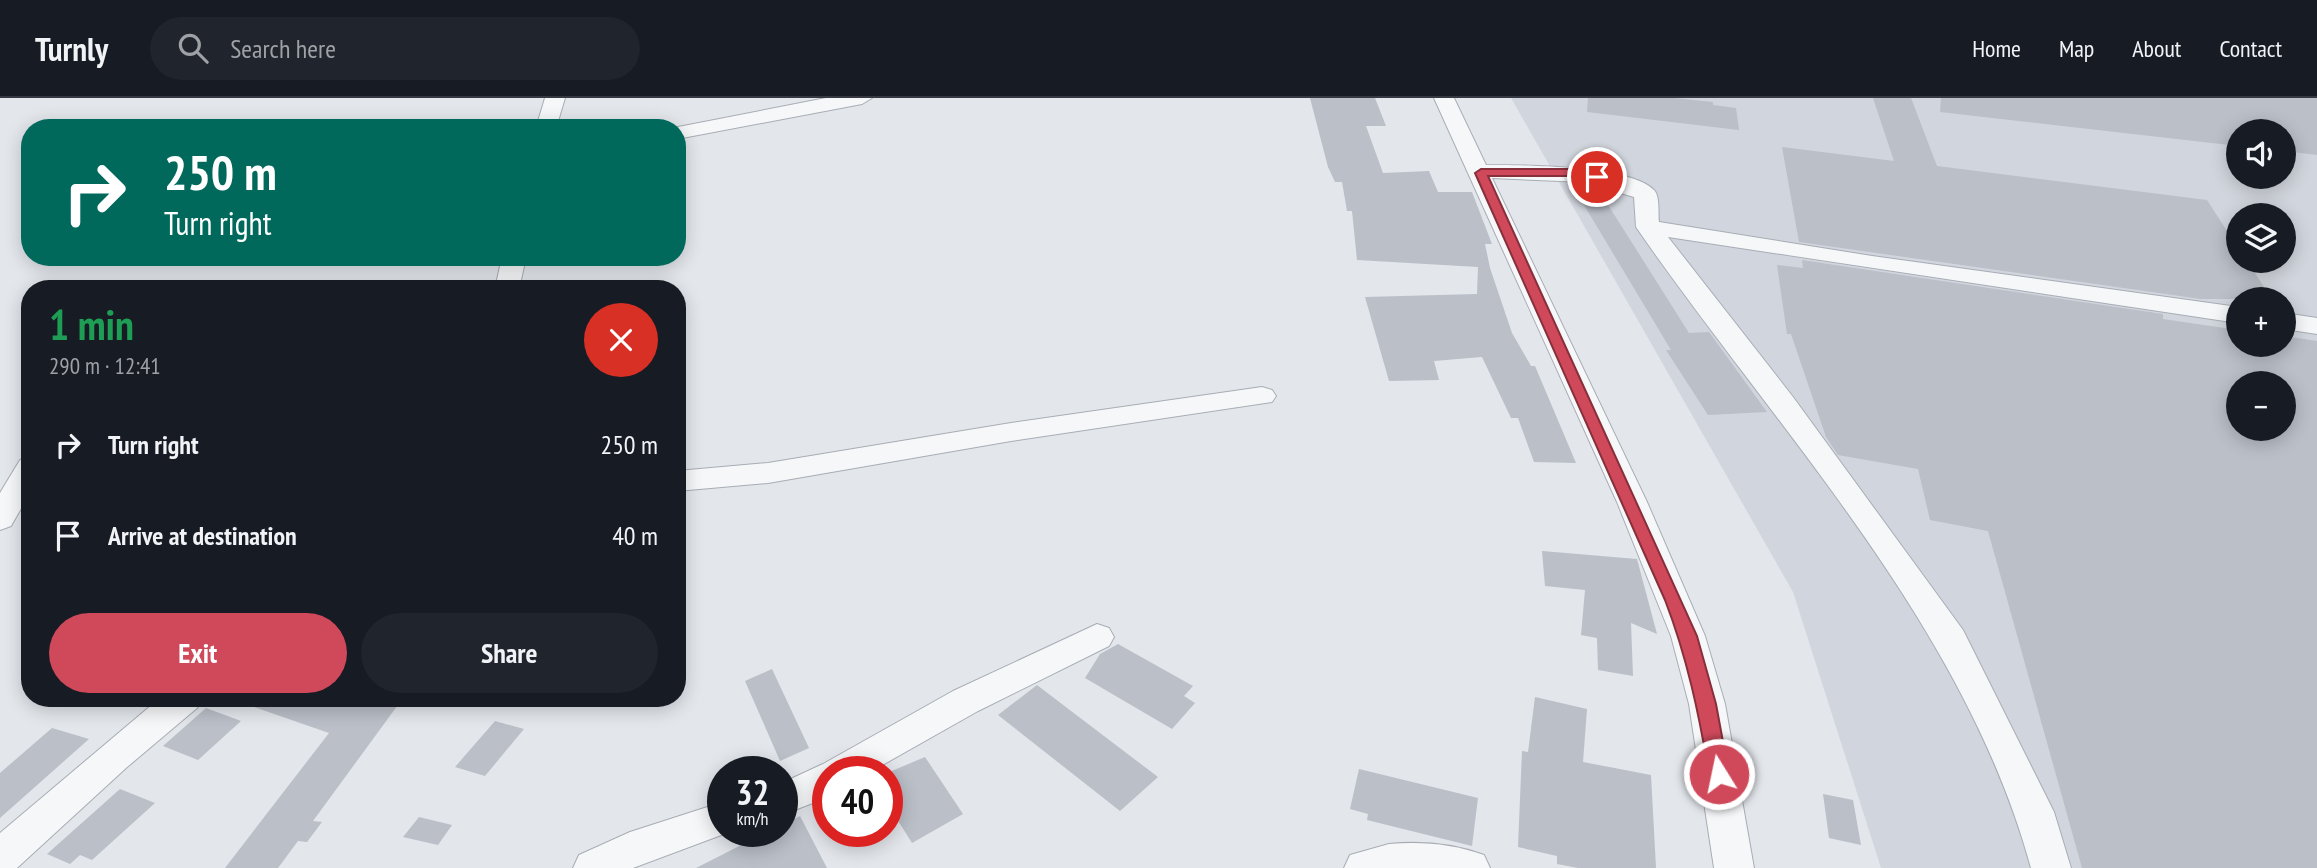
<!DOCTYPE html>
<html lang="en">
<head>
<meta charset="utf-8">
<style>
	:root { --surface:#171b24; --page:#20242c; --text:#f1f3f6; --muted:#9ea1a6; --line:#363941; --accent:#cf495b }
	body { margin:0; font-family:"PT Sans Narrow",sans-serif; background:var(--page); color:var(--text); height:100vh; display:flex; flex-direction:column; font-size:26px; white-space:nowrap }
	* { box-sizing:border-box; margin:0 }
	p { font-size:23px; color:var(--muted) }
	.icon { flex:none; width:38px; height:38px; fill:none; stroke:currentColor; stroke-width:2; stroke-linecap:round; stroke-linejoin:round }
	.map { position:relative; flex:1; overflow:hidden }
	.side { position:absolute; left:21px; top:182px; width:665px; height:427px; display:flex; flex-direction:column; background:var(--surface); border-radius:28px; box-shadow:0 4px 18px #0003 }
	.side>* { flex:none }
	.guide { position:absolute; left:21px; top:21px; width:665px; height:147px; border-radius:28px; box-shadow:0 4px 18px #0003; background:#00695c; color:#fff; overflow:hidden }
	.tools { position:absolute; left:2226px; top:21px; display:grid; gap:14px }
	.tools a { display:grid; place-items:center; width:70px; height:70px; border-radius:50%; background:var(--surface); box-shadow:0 4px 18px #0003; font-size:35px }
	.speed { position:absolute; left:707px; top:658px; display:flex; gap:14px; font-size:35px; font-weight:700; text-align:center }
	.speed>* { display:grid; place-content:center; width:91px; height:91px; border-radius:50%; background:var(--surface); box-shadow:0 4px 18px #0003; line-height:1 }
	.speed small { font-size:18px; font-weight:400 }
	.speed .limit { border:10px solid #d22; background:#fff; color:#111 }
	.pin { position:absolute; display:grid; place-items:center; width:60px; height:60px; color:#fff; margin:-30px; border:4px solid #fff; border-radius:50%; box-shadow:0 2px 7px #0007 }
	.me { position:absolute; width:77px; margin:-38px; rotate:350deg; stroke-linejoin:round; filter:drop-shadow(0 0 5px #0008) }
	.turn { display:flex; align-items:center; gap:24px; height:147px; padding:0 28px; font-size:32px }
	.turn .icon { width:91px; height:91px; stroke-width:2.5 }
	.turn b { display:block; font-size:49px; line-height:60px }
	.round { display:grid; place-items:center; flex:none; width:74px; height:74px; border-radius:37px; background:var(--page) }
	.headline { display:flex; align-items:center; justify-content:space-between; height:119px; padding:0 28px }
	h1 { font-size:42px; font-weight:800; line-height:52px; color:#1e9e55 }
	.button { display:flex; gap:14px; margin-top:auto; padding:14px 28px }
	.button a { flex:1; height:80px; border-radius:42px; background:var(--accent); color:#fff; font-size:28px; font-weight:800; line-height:80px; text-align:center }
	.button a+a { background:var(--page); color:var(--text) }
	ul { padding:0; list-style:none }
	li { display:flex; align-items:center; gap:21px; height:91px; padding:0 28px }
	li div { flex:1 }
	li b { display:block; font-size:26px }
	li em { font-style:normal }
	header { display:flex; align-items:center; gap:42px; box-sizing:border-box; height:98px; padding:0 35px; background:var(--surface); border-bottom:2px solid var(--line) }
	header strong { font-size:33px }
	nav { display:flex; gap:38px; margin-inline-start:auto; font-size:24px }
	.search { width:490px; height:63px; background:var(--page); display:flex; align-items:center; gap:18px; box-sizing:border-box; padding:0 24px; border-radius:38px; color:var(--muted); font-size:26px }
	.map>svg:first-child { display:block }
</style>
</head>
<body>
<header>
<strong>Turnly</strong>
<div class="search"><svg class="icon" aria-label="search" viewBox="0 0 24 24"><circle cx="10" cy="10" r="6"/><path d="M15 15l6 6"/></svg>Search here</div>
<nav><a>Home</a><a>Map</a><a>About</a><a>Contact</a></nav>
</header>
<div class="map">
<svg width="2317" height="770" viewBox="0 0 2317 770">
	<rect width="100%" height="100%" fill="#e3e6eb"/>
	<path fill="#d1d5dd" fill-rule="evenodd" d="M 1511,0 L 2317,0 L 2317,770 L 1881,770 L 1793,494 ZM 2238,33 L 2284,33 L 2284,79 L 2238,79 ZM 2238,117 L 2284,117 L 2284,163 L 2238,163 ZM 2238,201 L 2284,201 L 2284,247 L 2238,247 ZM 2238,285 L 2284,285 L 2284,331 L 2238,331 Z"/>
	<g fill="#babfc8" fill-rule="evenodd">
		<path d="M 1310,0 L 1375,0 L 1386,28 L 1366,28 L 1383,75 L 1429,73 L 1438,94 L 1472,94 L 1492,146 L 1485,146 L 1490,170 L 1512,235 L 1531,268 L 1535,268 L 1576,365 L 1534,364 L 1518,320 L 1511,320 L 1482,259 L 1434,263 L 1439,282 L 1389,283 L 1365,199 L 1477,196 L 1478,169 L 1357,162 L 1352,113 L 1347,113 L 1342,84 L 1335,84 L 1328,69 Z"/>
		<path d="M 1588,0 L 1674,0 L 1713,4 L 1713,7 L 1736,10 L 1739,32 L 1587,14 Z"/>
		<path d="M 1873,0 L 1911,0 L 1937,68 L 2207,102 L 2238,150 L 2238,163 L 2247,163 L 2272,201 L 2238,198 L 2238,201 L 2201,201 L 1799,144 L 1782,49 L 1894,63 Z"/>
		<path d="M 1941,0 L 2317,0 L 2317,57 L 2284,53 L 2284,33 L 2238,33 L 2238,48 L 1940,14 Z"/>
		<path d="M 1572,87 L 1598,91 L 1689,235 L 1709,234 L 1767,314 L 1708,317 L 1666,252 L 1671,252 Z"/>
		<path d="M 1802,162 L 2163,216 L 2163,221 L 2238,232 L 2238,247 L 2284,247 L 2284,238 L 2317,243 L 2317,770 L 2082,770 L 1988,433 L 1930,422 L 1918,371 L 1838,357 L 1826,339 L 1791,236 L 1787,236 L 1777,167 L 1803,170 ZM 2238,285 L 2284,285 L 2284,331 L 2238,331 Z"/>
		<path d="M 1542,453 L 1637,461 L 1657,536 L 1631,525 L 1633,578 L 1598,572 L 1597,540 L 1581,537 L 1585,492 L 1545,488 Z"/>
		<path d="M 1118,546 L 1193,588 L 1184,598 L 1195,605 L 1172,631 L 1085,580 L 1100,556 Z"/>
		<path d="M 772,571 L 809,650 L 780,663 L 745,583 Z"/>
		<path d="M 1037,587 L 1075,616 L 1158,679 L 1120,713 L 998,617 Z"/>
		<path d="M 1535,599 L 1587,611 L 1583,664 L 1651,677 L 1656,770 L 1578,770 L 1557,766 L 1557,758 L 1518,749 L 1522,653 L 1528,654 Z"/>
		<path d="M 240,600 L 403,600 L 313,723 L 322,724 L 307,744 L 298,743 L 278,770 L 225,770 L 329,635 L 240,604 Z"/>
		<path d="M 206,610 L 241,623 L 198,662 L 163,648 Z"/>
		<path d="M 495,623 L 524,631 L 485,678 L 455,669 Z"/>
		<path d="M 52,630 L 89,641 L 0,720 L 0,675 Z"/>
		<path d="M 925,659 L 963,716 L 912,745 L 887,705 L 887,675 Z"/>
		<path d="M 1359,671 L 1478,700 L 1472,748 L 1367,722 L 1368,716 L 1350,711 Z"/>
		<path d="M 120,691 L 155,705 L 92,762 L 80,757 L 70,766 L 47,756 Z"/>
		<path d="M 1823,696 L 1853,702 L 1861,747 L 1829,740 Z"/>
		<path d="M 800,718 L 827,770 L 696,770 L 769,733 L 782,733 L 782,727 Z"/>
		<path d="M 419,719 L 452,727 L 438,747 L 403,739 Z"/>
	</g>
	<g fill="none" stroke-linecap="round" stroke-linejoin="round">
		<g stroke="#a8adb5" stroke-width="2">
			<g id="minor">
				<path d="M 545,0 L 565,0 L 556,30 L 536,30 Z"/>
				<path d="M 826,0 L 872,0 L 862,6 L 677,41 L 677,30 L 673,30 Z"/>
				<path d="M 1434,0 L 1454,0 L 1486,67 C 1520,67 1631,67 1654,92 C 1660,98 1658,115 1659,124 L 1872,158 L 2238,209 L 2238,225 L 1668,139 L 1793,299 L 1963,532 L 2054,714 L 2071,770 L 2031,770 C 1964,525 1777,333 1636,129 L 1634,99 L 1584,84 L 1492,80 L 1647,404 L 1705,538 L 1725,606 L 1754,770 L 1714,770 L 1689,606 L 1671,538 L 1617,404 Z"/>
				<path d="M 502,159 L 526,159 L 519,191 L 495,191 Z"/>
				<path d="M 2284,215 L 2317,220 L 2317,236 L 2284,231 Z"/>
				<path d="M 1262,289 L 1272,292 L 1276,298 L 1272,304 L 1011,343 L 768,385 L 677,393 L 677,373 L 768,365 L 1011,325 Z"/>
				<path d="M 30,359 L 30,395 L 11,428 L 0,432 L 0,395 L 20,362 Z"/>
				<path d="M 1097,526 L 1109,530 L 1114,539 L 1109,548 L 978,613 L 870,674 L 828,674 L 828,699 L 782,717 L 782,685 L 823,666 L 953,593 Z"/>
				<path d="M 160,600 L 203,600 L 197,610 L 126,670 L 17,770 L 0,770 L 0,735 Z"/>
				<path d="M 723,704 L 723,733 L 732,733 L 633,770 L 573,770 L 579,757 L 630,734 Z"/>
				<path d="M 1389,746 C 1421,743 1454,746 1484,757 L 1490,770 L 1344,770 L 1350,757 Z"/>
			</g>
		</g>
		<use href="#minor" fill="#f6f7f9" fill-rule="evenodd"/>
	</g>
	<path fill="#cf495b" stroke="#872f3b" stroke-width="2" d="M 1577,71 L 1603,79 L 1597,82 L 1577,78 L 1488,78 L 1697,538 L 1716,606 L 1729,676 L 1726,682 L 1712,682 L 1709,676 C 1699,616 1687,559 1665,502 L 1475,75 L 1481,71 Z"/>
</svg>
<div class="tools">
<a><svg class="icon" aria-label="sound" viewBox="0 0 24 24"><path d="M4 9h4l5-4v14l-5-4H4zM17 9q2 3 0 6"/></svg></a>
<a><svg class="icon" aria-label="layers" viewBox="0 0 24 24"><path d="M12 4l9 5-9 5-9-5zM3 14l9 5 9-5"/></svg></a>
<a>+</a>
<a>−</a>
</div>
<div class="speed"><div>32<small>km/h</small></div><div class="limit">40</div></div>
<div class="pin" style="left:1597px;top:79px;background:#d93025"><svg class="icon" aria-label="arrive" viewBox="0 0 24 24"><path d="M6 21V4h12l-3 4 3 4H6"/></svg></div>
<svg class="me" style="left:1719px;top:676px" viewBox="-20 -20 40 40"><circle r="17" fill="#cf495b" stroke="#fff" stroke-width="3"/><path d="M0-11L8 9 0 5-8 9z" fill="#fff"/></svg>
<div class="guide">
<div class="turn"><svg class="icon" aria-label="right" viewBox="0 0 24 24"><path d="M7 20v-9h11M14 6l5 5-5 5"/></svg><div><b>250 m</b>Turn right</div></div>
</div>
<section class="side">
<div class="headline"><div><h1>1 min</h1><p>290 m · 12:41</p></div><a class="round" style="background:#d93025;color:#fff"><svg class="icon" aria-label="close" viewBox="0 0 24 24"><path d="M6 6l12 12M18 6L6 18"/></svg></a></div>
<ul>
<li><svg class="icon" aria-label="right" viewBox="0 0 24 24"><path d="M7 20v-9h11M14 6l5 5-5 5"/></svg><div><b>Turn right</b></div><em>250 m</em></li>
<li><svg class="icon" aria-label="arrive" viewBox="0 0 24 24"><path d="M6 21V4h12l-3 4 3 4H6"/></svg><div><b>Arrive at destination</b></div><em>40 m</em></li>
</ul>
<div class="button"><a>Exit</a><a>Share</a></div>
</section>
</div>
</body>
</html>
